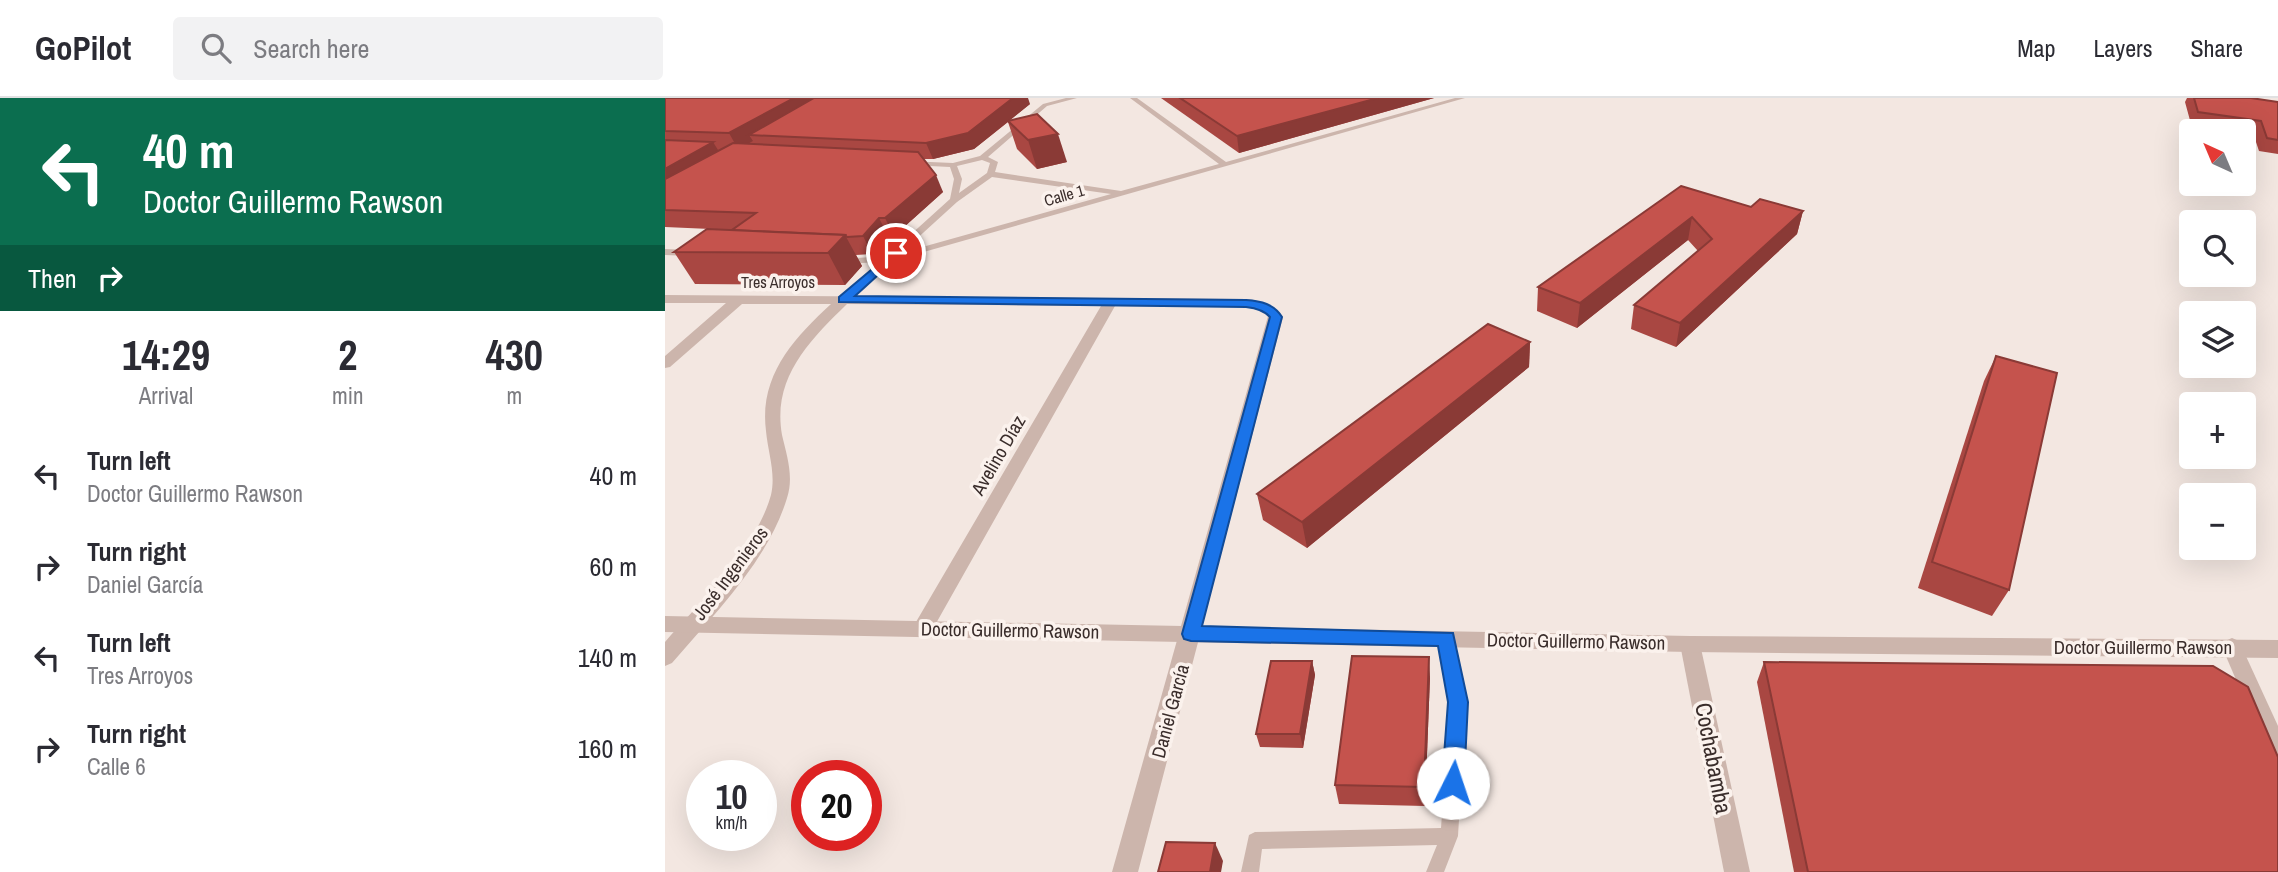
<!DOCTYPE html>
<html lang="en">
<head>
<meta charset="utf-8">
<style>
	:root { --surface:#fff; --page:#f2f2f3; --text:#2b2b33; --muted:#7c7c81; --line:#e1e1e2 }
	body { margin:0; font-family:"Archivo Narrow",sans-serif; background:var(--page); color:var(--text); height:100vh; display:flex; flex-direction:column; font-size:26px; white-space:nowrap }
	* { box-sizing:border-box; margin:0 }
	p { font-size:23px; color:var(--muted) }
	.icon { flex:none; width:38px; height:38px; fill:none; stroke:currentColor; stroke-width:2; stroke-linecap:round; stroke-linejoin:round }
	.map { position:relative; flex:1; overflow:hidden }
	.sheet { display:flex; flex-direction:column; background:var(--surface); width:665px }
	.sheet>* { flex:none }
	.guide { background:#0b6e4f; color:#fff; overflow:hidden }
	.needle { width:46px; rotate:316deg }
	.tools { position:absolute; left:1514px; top:21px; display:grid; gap:14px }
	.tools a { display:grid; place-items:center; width:77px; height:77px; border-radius:7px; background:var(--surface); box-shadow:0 7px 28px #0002; font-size:35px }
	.speed { position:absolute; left:21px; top:662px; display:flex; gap:14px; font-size:35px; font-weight:700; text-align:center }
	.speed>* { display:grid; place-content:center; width:91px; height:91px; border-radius:50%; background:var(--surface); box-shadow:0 7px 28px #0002; line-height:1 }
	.speed small { font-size:18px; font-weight:400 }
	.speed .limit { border:10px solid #d22; background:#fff; color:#111 }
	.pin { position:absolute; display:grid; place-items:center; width:60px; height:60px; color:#fff; margin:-30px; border:4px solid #fff; border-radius:50%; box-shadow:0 2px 7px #0007 }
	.me { position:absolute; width:77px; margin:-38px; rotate:4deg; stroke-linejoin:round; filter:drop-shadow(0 0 5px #0008) }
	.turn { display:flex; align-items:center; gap:24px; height:147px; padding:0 28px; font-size:32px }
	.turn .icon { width:91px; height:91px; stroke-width:2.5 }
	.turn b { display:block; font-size:49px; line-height:60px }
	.then { display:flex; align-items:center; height:66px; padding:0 28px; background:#0003; gap:14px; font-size:26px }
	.eta { display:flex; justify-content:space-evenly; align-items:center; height:119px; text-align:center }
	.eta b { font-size:42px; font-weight:800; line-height:49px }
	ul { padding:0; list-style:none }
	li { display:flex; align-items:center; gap:21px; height:91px; padding:0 28px }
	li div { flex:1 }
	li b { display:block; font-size:26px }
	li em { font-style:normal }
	header { display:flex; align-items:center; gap:42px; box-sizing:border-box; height:98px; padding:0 35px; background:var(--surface); border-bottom:2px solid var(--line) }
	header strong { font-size:33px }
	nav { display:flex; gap:38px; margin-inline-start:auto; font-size:24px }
	.search { width:490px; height:63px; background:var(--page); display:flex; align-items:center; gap:18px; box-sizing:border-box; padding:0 24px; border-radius:7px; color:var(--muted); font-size:26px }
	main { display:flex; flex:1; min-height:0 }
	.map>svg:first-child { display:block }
</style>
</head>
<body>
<header>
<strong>GoPilot</strong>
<div class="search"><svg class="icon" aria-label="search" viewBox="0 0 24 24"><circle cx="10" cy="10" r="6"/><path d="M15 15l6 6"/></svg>Search here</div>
<nav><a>Map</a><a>Layers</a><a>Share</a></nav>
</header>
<main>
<section class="sheet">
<div class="guide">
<div class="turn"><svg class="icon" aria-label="left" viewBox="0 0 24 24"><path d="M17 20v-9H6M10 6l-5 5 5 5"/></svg><div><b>40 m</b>Doctor Guillermo Rawson</div></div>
<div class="then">Then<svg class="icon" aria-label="right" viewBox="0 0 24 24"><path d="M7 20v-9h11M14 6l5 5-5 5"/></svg></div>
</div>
<div class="eta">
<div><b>14:29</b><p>Arrival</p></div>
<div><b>2</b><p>min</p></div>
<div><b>430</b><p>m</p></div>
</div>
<ul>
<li><svg class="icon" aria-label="left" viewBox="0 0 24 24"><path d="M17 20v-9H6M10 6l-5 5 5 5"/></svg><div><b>Turn left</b><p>Doctor Guillermo Rawson</p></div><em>40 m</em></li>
<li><svg class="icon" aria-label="right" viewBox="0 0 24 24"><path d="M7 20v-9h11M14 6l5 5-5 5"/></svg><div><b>Turn right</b><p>Daniel García</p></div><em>60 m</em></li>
<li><svg class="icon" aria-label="left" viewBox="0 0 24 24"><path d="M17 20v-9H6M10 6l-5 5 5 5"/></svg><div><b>Turn left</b><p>Tres Arroyos</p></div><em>140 m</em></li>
<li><svg class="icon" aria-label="right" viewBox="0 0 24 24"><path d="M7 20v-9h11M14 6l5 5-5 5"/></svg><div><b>Turn right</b><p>Calle 6</p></div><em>160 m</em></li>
</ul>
</section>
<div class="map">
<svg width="1613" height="774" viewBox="0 0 1613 774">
	<rect width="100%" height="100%" fill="#f3e7e1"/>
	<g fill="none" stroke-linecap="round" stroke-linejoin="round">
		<g fill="#ccb5ac" fill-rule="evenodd">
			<path d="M 401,0 L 412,0 L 382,8 L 323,59 L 333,64 L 330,74 L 456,93 L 554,66 L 465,0 L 472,0 L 561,64 L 790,0 L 800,0 L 227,163 L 182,204 L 176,204 L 176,200 L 215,164 L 179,166 L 176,165 L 176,161 L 222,158 L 285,101 L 289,81 L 285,69 L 245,67 L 242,67 L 242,63 L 288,65 L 315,58 L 378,6 ZM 317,62 L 325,65 L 322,75 L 294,95 L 297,81 L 292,68 ZM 327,79 L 446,96 L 236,155 L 292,104 Z"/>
			<path d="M 0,151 L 25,152 L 29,155 L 25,158 L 0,157 Z"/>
			<path d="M 781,535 L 786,537 L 788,541 L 801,605 L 793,738 L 779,774 L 761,774 L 772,747 L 597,751 L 594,774 L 576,774 L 584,737 L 590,734 L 776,730 L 785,605 L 774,541 L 776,537 Z"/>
		</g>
		<g fill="#ccb5ac" fill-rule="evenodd">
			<path d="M 0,197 L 581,201 C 597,203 608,206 618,219 L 473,774 L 447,774 L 603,218 L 593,212 L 581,209 L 450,208 L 265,536 L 258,538 L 251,536 L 248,530 L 251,524 L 436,208 L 182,206 C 144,243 107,280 117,337 C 122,358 129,379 122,400 C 103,463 49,516 7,565 L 0,568 L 0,544 C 36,503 91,451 106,397 C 111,375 103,355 101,333 C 94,278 128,241 166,206 L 77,206 L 5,269 L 0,270 L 0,258 L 61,205 L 0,205 Z"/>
			<path d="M 1025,538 L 1032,540 L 1035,546 L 1085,774 L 1059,774 L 1015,546 L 1018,540 Z"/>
			<path d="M 1567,540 L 1574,543 L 1613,628 L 1613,664 L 1605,661 L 1557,549 L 1560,543 Z"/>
		</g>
		<path fill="#ccb5ac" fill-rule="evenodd" d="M 0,518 L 1025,538 L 1613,542 L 1613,560 L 1025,554 L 0,534 Z"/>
	</g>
	<g fill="#a94742">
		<path d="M 0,0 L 365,6 L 345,22 L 402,64 L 372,71 L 352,51 L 343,24 L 309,51 L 268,61 L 258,61 L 278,94 L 229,138 L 223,138 L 207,156 L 191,157 L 197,168 L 180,187 L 30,186 L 9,154 L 68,132 L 0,129 Z"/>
		<path d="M 496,0 L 769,0 L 574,55 Z"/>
		<path d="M 1522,0 L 1586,0 L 1613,4 L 1613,56 L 1594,53 L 1588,35 L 1526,26 L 1520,4 Z"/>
		<path d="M 1016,88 L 1086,109 L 1138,113 L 1132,136 L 1011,249 L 966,231 L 969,207 L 1033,153 L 1023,142 L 912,230 L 872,213 L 873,189 Z"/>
		<path d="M 865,244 L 864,269 L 642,450 L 598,422 L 592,396 Z"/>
		<path d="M 1331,258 L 1344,492 L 1327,518 L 1253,490 L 1319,283 Z"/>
		<path d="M 647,563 L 650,577 L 638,650 L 595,649 L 591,636 Z"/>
		<path d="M 1099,564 L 1613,774 L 1129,774 L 1092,584 Z"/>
		<path d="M 765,579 L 760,708 L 674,706 L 670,687 Z"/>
	</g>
	<g fill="#8a3a36">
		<path d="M 129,0 L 165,0 L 84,37 L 88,43 L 73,51 L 64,35 Z"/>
		<path d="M 348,0 L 363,0 L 365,6 L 309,51 L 268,61 L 261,45 Z"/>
		<path d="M 713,0 L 769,0 L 574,55 L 572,38 Z"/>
		<path d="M 393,36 L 402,64 L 372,71 L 363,42 Z"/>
		<path d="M 48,44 L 58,60 L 0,94 L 0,71 Z"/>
		<path d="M 271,77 L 278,94 L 229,138 L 220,120 Z"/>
		<path d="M 1138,113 L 1132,136 L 1011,249 L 1015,225 Z"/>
		<path d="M 1027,119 L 1023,142 L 912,230 L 915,205 Z"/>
		<path d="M 214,120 L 223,138 L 207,156 L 198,138 Z"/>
		<path d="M 180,137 L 197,168 L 180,187 L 163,155 Z"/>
		<path d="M 865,244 L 864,269 L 642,450 L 637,424 Z"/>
		<path d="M 764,559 L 765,579 L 760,708 L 759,689 Z"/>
		<path d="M 647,563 L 650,577 L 638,650 L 635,636 Z"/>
		<path d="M 550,745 L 558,763 L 556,774 L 545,774 Z"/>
	</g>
	<g fill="#c5534d" stroke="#8a3a36" stroke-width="2">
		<path d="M 0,0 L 129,0 L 64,35 L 0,33 Z"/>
		<path d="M 149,0 L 348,0 L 303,35 L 261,45 L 84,37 Z"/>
		<path d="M 515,0 L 713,0 L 572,38 Z"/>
		<path d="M 1529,0 L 1586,0 L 1613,4 L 1613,42 L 1602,40 L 1596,23 L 1533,14 Z"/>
		<path d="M 372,16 L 393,36 L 363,42 L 343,23 Z"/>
		<path d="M 0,42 L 48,44 L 0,71 Z"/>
		<path d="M 68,45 L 253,54 L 271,77 L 220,120 L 214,120 L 198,138 L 182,139 L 180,137 L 67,132 L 91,115 L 0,112 L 0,81 Z"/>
		<path d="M 1016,88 L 1086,109 L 1095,101 L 1138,113 L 1015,225 L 969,207 L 1047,141 L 1027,119 L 915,205 L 873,189 Z"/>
		<path d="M 42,131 L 180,137 L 163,155 L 9,154 Z"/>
		<path d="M 823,226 L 865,244 L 637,424 L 592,396 Z"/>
		<path d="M 1331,258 L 1392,275 L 1344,492 L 1267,464 Z"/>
		<path d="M 687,558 L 764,559 L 759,689 L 670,687 Z"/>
		<path d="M 606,563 L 647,563 L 635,636 L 591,636 Z"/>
		<path d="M 1099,564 L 1548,568 L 1583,589 L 1613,659 L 1613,774 L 1143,774 Z"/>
		<path d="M 501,744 L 550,745 L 545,774 L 493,774 Z"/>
	</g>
	<path fill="#1a73e8" stroke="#114b97" stroke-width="2" d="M 231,151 L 235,152 L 235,157 L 190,198 L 581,202 C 596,203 609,206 617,219 L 537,528 L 788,535 L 803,604 L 799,685 L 796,692 L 788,695 L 780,692 L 777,685 L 783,604 L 773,548 L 526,543 L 519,541 L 517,536 L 605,219 C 599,212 590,210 581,209 L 174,204 L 174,199 Z"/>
	<g text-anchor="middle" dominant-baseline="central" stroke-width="7" stroke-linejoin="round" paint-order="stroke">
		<g font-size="16" fill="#3a2d2b" stroke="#fbf2ed">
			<text transform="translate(399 97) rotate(-16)">Calle 1</text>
			<text x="113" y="184">Tres Arroyos</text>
		</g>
		<g font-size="19" fill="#3a2d2b" stroke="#fbf2ed">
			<text transform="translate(333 357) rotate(-60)">Avelino Díaz</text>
			<text transform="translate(65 475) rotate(-53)">José Ingenieros</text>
			<text transform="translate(345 532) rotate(1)">Doctor Guillermo Rawson</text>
			<text transform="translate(911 543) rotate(1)">Doctor Guillermo Rawson</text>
			<text x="1478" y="549">Doctor Guillermo Rawson</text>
			<text transform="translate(505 613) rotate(-75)">Daniel García</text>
		</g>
		<g font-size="23" fill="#3a2d2b" stroke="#fbf2ed">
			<text transform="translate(1049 660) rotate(79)">Cochabamba</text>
		</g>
	</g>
</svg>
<div class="tools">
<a><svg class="needle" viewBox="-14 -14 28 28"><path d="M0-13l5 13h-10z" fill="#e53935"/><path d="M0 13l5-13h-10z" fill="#7c7c81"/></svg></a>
<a><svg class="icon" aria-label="search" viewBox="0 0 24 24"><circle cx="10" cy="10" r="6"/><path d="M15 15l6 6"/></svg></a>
<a><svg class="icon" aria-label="layers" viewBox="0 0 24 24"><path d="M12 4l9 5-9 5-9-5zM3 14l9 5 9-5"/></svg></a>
<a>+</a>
<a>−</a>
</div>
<div class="speed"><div>10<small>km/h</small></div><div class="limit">20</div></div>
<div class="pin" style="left:231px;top:155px;background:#d93025"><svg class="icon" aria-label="arrive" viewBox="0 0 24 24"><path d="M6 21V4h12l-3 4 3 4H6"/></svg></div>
<svg class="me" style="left:788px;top:685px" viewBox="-20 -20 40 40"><circle r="19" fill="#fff"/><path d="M0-13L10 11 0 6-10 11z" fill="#1a73e8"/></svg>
</div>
</main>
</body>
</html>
